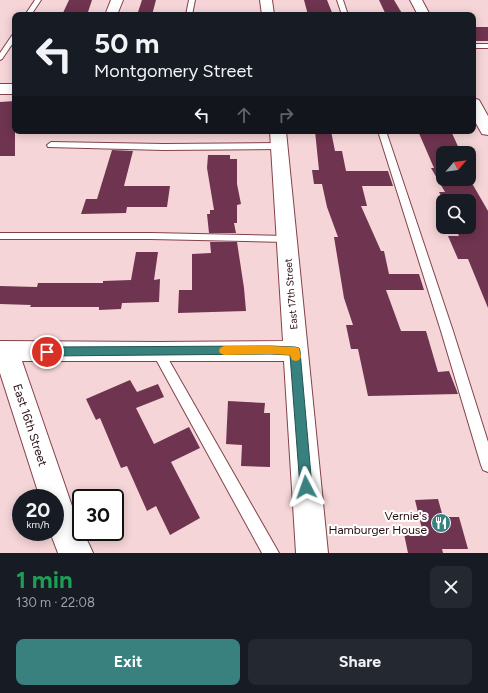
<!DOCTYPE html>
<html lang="en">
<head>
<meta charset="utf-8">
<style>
	:root { --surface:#171b24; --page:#242831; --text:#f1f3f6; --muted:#9ea1a6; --accent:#38817f }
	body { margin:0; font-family:Figtree,sans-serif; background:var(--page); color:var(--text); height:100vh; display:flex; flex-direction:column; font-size:15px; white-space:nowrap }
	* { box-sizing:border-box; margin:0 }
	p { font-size:13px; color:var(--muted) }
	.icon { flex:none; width:22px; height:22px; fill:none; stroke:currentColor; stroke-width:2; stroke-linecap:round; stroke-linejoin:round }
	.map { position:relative; height:553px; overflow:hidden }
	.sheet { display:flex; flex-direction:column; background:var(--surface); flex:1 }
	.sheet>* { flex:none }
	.guide { position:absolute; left:12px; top:12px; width:464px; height:122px; border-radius:8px; box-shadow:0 2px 10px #0003; background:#171b24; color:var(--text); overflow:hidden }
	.needle { width:26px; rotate:62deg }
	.buttons { position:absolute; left:436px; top:146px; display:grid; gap:8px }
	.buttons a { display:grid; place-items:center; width:40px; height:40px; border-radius:8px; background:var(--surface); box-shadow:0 2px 10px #0003; font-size:20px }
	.speed { position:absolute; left:12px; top:489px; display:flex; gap:8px; font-size:20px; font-weight:700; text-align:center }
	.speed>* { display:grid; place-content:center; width:52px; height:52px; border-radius:50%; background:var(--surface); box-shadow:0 2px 10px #0003; line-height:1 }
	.speed small { font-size:10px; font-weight:400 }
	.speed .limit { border:2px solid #111; border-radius:6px; background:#fff; color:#111 }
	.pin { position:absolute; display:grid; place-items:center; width:34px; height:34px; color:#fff; margin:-17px; border:2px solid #fff; border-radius:50%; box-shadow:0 1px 4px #0007 }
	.me { position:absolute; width:44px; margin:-22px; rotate:356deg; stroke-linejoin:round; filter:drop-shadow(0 0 3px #0008) }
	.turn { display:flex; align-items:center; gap:14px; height:84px; padding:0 16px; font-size:18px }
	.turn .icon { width:52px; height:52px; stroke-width:2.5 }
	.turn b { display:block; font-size:28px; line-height:34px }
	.lanes { display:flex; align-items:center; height:38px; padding:0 16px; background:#0003; justify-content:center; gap:20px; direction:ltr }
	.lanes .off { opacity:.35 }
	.round { display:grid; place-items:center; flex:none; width:42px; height:42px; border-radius:8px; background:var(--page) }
	.head { display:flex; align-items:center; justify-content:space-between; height:68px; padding:0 16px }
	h1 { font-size:24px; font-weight:700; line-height:30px; color:#1e9e55 }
	.primary-button { display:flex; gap:8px; margin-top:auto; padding:8px 16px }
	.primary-button a { flex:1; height:46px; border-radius:8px; background:var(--accent); color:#fff; font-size:16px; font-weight:700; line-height:46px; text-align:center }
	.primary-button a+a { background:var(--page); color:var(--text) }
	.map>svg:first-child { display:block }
</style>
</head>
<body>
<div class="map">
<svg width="488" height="553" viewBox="0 0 488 553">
	<rect width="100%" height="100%" fill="#f5d5d7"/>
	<g fill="#6f344f">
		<path d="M 69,0 L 92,0 L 87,15 L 62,15 Z"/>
		<path d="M 142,0 L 156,0 L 152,15 L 137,15 Z"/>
		<path d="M 304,0 L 327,0 L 333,15 L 308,15 Z"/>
		<path d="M 379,0 L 394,0 L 403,15 L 386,15 Z"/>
		<rect x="473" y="27" width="15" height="14"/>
		<path d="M 15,101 L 15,156 L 0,156 L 0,102 Z"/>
		<path d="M 315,131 L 331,131 L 335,151 L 342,151 L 346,171 L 388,171 L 393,186 L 362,186 L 367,206 L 361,206 L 381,251 L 384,251 L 389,274 L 419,274 L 424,290 L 386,290 L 401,331 L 426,331 L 438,372 L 449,371 L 458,394 L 368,396 L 358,349 L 351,349 L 346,325 L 353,325 L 344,298 L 334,237 L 338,237 L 327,207 L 322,184 L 314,184 L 312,170 L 319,170 Z"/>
		<path d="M 418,131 L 451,131 L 461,153 L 443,153 L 443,179 L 469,178 L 488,211 L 488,308 L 468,259 L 458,259 L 448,236 L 459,236 L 455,227 L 469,227 L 469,201 L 444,201 L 439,192 L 445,192 L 431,168 L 434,168 Z"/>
		<path d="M 112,150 L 133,151 L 124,186 L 170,186 L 167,207 L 127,207 L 126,213 L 81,214 L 86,199 L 97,199 Z"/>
		<path d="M 208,155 L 230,155 L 230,159 L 237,159 L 237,184 L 241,204 L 237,205 L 237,223 L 234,223 L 236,233 L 209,233 L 207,214 L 210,214 L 210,210 L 214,210 L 207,168 Z"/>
		<path d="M 210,242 L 237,242 L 244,288 L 246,311 L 178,313 L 179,290 L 192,290 L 192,254 L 211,253 Z"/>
		<path d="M 136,252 L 158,252 L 154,280 L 160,279 L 159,302 L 122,303 L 121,309 L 99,310 L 99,307 L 30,307 L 31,305 L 0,304 L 0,286 L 37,287 L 38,283 L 103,283 L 103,281 L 131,280 Z"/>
		<path d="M 130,380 L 137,392 L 158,384 L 164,397 L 136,408 L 154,444 L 189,427 L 200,448 L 171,462 L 200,518 L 170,535 L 156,506 L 147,511 L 127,466 L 121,468 L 100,418 L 96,420 L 86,399 Z"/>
		<path d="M 228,401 L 265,403 L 264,413 L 270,413 L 270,467 L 241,466 L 242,445 L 226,444 Z"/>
		<path d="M 438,499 L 443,517 L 459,517 L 468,549 L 442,549 L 443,553 L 408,553 L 403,529 L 422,529 L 415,500 Z"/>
	</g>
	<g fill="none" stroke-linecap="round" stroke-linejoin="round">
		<g stroke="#83424a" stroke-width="2">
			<g id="service">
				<path d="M 35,0 L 41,0 L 31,15 L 25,15 Z"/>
				<path d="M 189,0 L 195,0 L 192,15 L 186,15 Z"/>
				<path d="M 337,0 L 343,0 L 348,15 L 342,15 Z"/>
				<path d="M 15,33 L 15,40 L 2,59 L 0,60 L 0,53 L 13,34 Z"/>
				<rect x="473" y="44" width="15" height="4"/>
				<path d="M 378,131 L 386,131 L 453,331 L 488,442 L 488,472 L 483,470 L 481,465 L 441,331 Z"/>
				<path d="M 51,142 L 164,144 L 279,143 L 283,146 L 279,149 L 164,150 L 48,147 L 47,145 Z"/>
				<path d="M 0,233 L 151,233 L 286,236 L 291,239 L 286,242 L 151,239 L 0,239 Z"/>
				<path d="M 158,347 L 162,348 L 279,553 L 262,553 L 152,352 L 154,348 Z"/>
			</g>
		</g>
		<g stroke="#83424a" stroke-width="2">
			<g id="minor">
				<path d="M 111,0 L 123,0 L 117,15 L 105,15 Z"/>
				<path d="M 260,0 L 272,0 L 274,15 L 262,15 Z"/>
				<path d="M 410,0 L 422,0 L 430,15 L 418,15 Z"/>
				<rect x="0" y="84" width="15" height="10"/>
				<path d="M 473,98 L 479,100 L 488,116 L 488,135 L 482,134 L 473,118 Z"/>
				<path d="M 270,131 L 286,131 L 328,553 L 296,553 L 284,361 L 22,361 L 81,532 L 88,542 L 93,553 L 58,553 L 50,532 L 55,532 L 55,498 L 40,498 L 0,373 L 0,341 L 158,342 L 283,341 Z"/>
			</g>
		</g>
		<use href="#service" fill="#fff" fill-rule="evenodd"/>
		<use href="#minor" fill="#fff" fill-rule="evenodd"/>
	</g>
	<path fill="#38817f" stroke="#245453" d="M 270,346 L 295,347 L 299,348 L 300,351 L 312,487 L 311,491 L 306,493 L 302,491 L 300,487 L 290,355 L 270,354 L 47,356 L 43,354 L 42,352 L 43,349 L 47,347 Z"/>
	<path fill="#f59e0b" d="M 224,346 L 270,346 L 295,347 L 299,348 L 301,357 L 299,360 L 296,361 L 292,360 L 290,355 L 270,354 L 224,355 L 220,353 L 219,351 L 220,348 Z"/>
	<defs>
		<g id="restaurant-disc" transform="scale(1)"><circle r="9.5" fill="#38817f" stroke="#fff"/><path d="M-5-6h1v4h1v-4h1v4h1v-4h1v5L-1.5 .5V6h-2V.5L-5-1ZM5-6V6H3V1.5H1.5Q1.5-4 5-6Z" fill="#fff"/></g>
	</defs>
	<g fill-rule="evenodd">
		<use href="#restaurant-disc" x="441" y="523"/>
	</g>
	<g text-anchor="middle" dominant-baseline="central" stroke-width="4" stroke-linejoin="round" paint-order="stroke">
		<g font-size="10" fill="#280d11" stroke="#fff">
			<text transform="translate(291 294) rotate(-95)">East 17th Street</text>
		</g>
		<g font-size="12" fill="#280d11" stroke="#fff">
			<text transform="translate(30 425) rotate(72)">East 16th Street</text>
		</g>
		<g font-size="12" fill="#280d11" stroke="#fff" text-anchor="end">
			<text x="427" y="516">Vernie's<tspan x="427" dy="14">Hamburger House</tspan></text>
		</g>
	</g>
</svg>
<div class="buttons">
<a><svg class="needle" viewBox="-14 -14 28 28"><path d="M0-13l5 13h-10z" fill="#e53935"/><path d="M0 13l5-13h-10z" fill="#9ea1a6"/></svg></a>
<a><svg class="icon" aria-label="search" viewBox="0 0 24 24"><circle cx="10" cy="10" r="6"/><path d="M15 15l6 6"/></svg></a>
</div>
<div class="speed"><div>20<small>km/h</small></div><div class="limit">30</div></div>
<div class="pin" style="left:47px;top:352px;background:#d93025"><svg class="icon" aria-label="arrive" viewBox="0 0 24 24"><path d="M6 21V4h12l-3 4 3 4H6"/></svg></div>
<svg class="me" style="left:306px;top:487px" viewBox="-20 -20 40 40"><path d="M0-17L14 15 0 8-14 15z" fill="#38817f" stroke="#fff" stroke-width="4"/></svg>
<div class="guide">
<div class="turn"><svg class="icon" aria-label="left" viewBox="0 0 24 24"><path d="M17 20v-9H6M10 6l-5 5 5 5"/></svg><div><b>50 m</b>Montgomery Street</div></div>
<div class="lanes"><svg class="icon" aria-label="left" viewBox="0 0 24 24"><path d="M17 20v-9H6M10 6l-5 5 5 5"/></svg><svg class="icon off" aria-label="ahead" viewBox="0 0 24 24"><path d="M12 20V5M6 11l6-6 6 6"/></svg><svg class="icon off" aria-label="right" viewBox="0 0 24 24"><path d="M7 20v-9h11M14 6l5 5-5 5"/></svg></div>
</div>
</div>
<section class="sheet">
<div class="head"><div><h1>1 min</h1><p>130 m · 22:08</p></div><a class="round"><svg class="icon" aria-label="close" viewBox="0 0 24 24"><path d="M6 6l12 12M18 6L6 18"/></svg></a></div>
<div class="primary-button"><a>Exit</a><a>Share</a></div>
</section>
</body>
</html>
